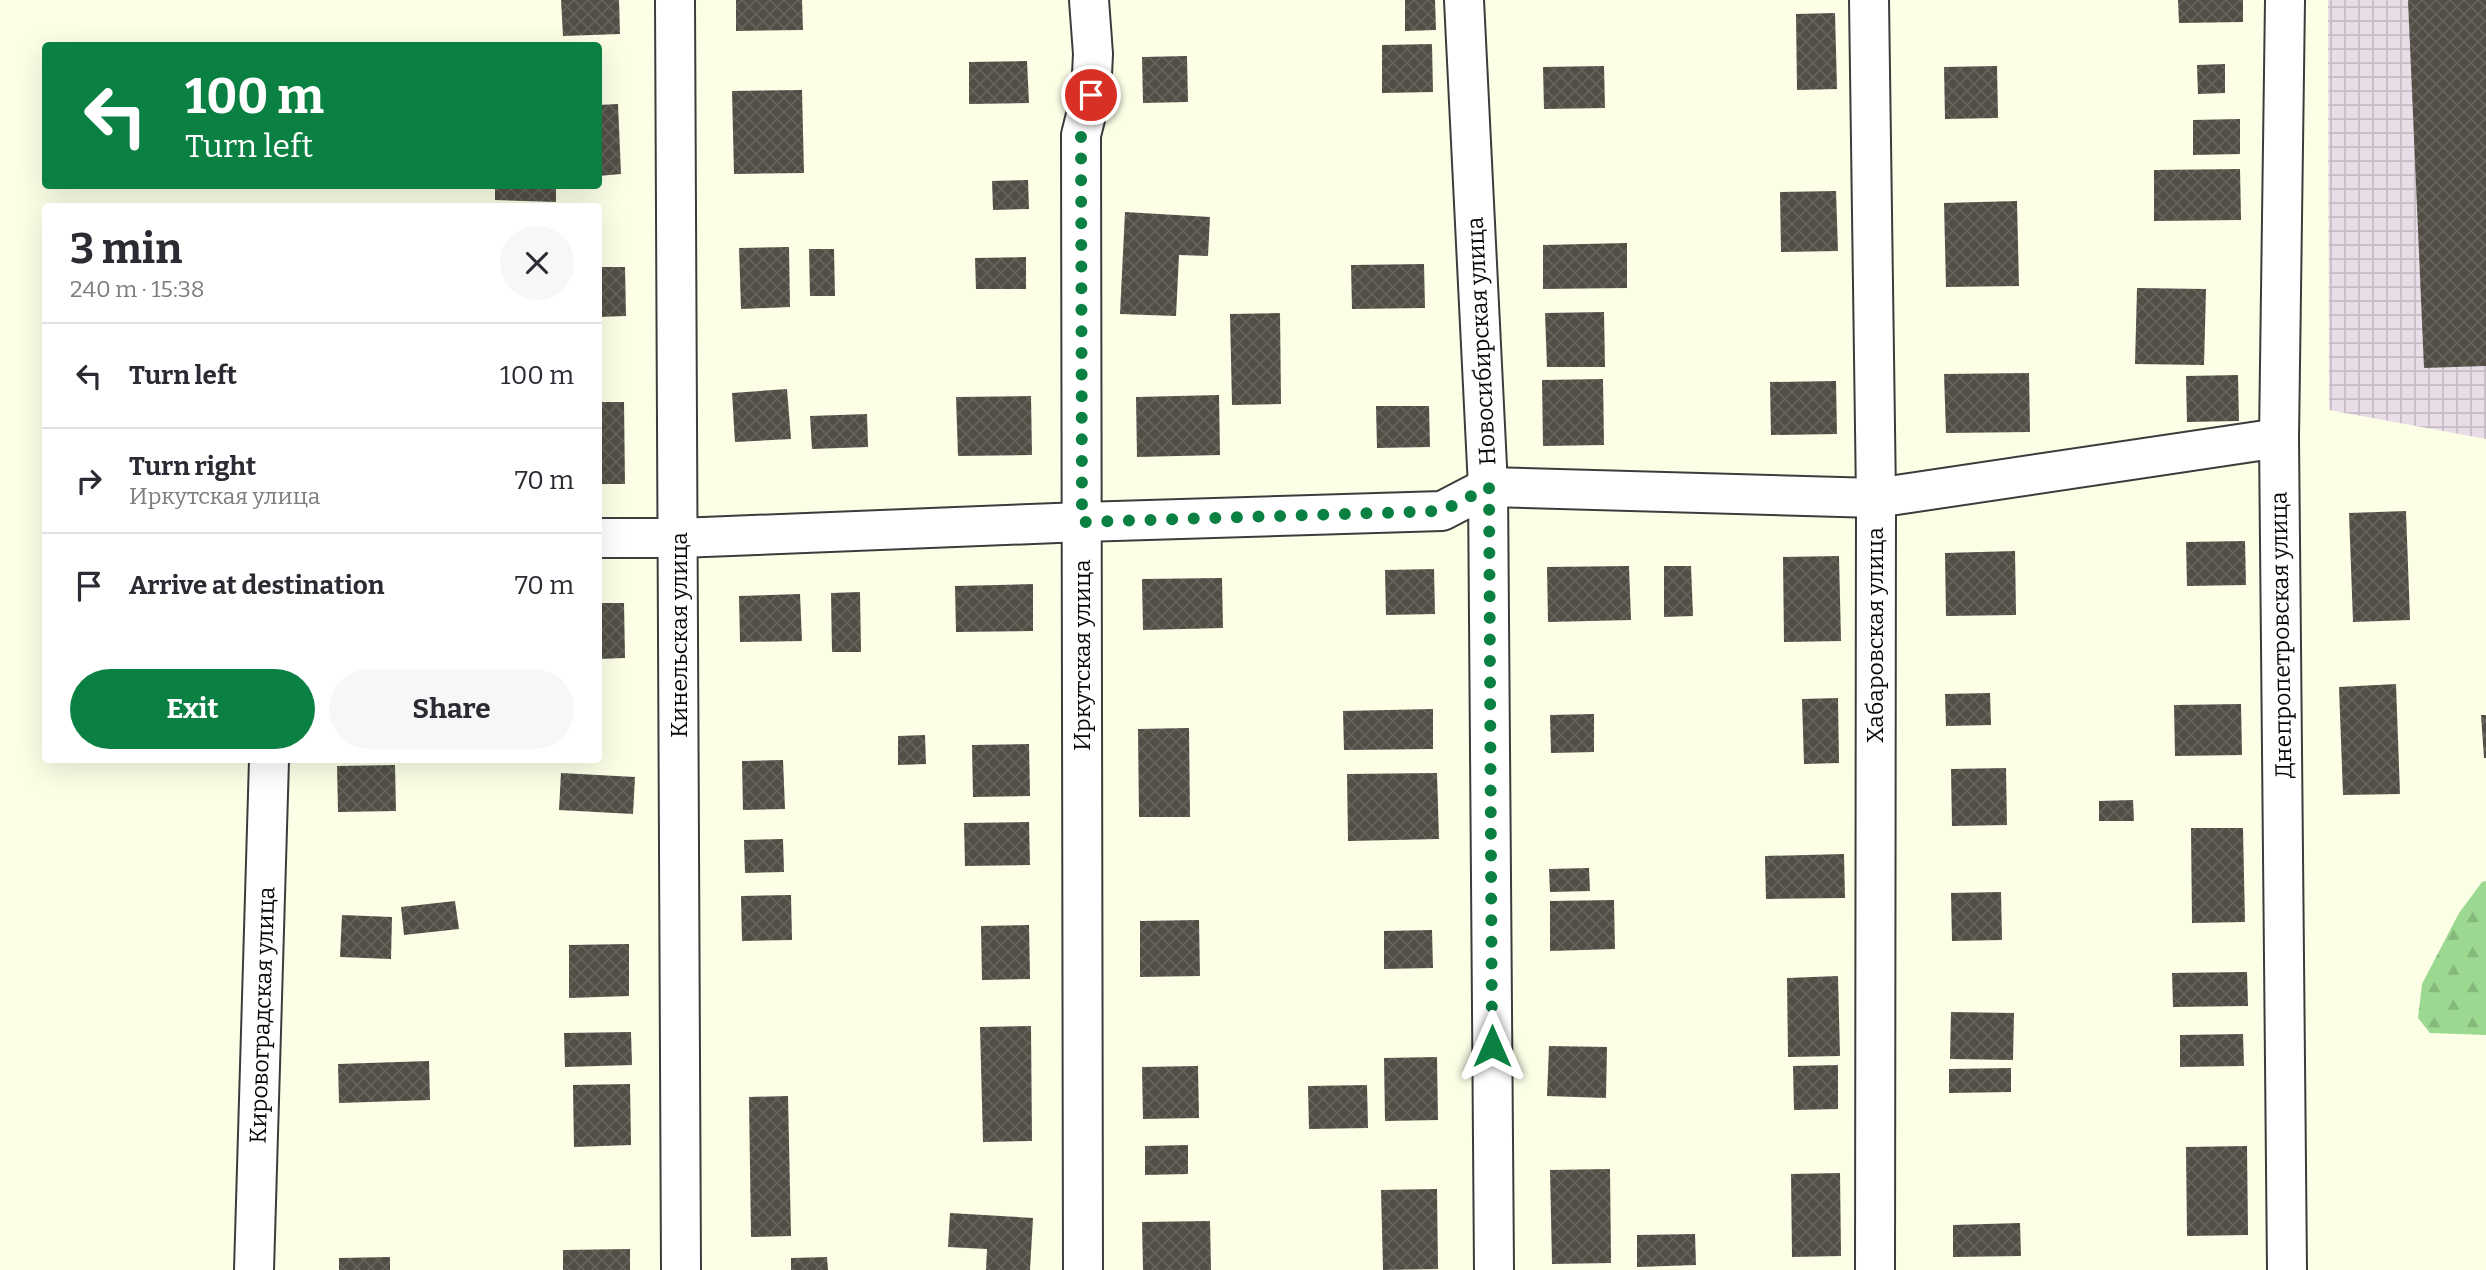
<!DOCTYPE html>
<html lang="en">
<head>
<meta charset="utf-8">
<style>
	:root { --surface:#fff; --page:#f7f7f7; --text:#2b2b33; --muted:#7c7c81; --line:#e1e1e2; --accent:#0b8043 }
	body { margin:0; font-family:Bitter,serif; background:var(--page); color:var(--text); height:100vh; display:flex; flex-direction:column; font-size:26px; white-space:nowrap }
	* { box-sizing:border-box; margin:0 }
	p { font-size:23px; color:var(--muted) }
	.icon { flex:none; width:38px; height:38px; fill:none; stroke:currentColor; stroke-width:2; stroke-linecap:round; stroke-linejoin:round }
	.map { position:relative; flex:1; overflow:hidden }
	.details { position:absolute; left:42px; top:203px; width:560px; height:560px; display:flex; flex-direction:column; background:var(--surface); border-radius:7px; box-shadow:0 7px 28px #0002 }
	.details>* { flex:none }
	.top-card { position:absolute; left:42px; top:42px; width:560px; height:147px; border-radius:7px; box-shadow:0 7px 28px #0002; background:#0b8043; color:#fff; overflow:hidden }
	.pin { position:absolute; display:grid; place-items:center; width:60px; height:60px; color:#fff; margin:-30px; border:4px solid #fff; border-radius:50%; box-shadow:0 2px 7px #0007 }
	.me { position:absolute; width:77px; margin:-38px; rotate:0deg; stroke-linejoin:round; filter:drop-shadow(0 0 5px #0008) }
	.turn { display:flex; align-items:center; gap:24px; height:147px; padding:0 28px; font-size:32px }
	.turn .icon { width:91px; height:91px; stroke-width:2.5 }
	.turn b { display:block; font-size:49px; line-height:60px }
	.round { display:grid; place-items:center; flex:none; width:74px; height:74px; border-radius:37px; background:var(--page) }
	.summary { display:flex; align-items:center; justify-content:space-between; height:119px; padding:0 28px }
	h1 { font-size:42px; font-weight:700; line-height:52px }
	.action { display:flex; gap:14px; margin-top:auto; padding:14px 28px }
	.action a { flex:1; height:80px; border-radius:42px; background:var(--accent); color:#fff; font-size:28px; font-weight:700; line-height:80px; text-align:center }
	.action a+a { background:var(--page); color:var(--text) }
	ul { padding:0; list-style:none }
	li { display:flex; align-items:center; gap:21px; height:105px; padding:0 28px; border-top:2px solid var(--line) }
	li div { flex:1 }
	li b { display:block; font-size:26px }
	li em { font-style:normal }
	.map>svg:first-child { display:block }
</style>
</head>
<body>
<div class="map">
<svg width="2486" height="1270" viewBox="0 0 2486 1270">
	<defs>
		<pattern id="industrial-grid" width="8" height="8" patternUnits="userSpaceOnUse" patternTransform="scale(1.75)"><rect width="8" height="8" fill="#e9dde7"/><path d="M0 4h8M4 0v8" fill="none" stroke="#c6bcc5"/></pattern>
		<pattern id="forest-firs" width="22" height="20" patternUnits="userSpaceOnUse" patternTransform="scale(1.75)"><rect width="22" height="20" fill="#9bd990"/><path d="M5 1l3.5 6h-7zM16 11l3.5 6h-7z" fill="#84b97b"/></pattern>
		<pattern id="building-cross-hatch" width="8" height="8" patternUnits="userSpaceOnUse" patternTransform="scale(1.75)"><rect width="8" height="8" fill="#524e46"/><path d="M0 0l8 8M0 8l8-8" fill="none" stroke="#66635c"/></pattern>
	</defs>
	<rect width="100%" height="100%" fill="#fcffe6"/>
	<path fill="url(#industrial-grid)" d="M 2328,0 L 2486,0 L 2486,439 L 2329,410 Z"/>
	<path fill="url(#forest-firs)" d="M 2486,881 L 2486,1035 L 2430,1033 L 2418,1018 L 2422,984 L 2459,913 L 2482,882 Z"/>
	<g fill="url(#building-cross-hatch)">
		<path d="M 561,0 L 619,0 L 620,34 L 563,36 Z"/>
		<path d="M 736,0 L 802,0 L 803,30 L 736,31 Z"/>
		<path d="M 1405,0 L 1435,0 L 1436,30 L 1405,31 Z"/>
		<path d="M 2178,0 L 2243,0 L 2243,22 L 2179,23 Z"/>
		<path d="M 2408,0 L 2486,0 L 2486,366 L 2424,368 Z"/>
		<path d="M 1835,13 L 1837,89 L 1797,90 L 1796,14 Z"/>
		<path d="M 1432,44 L 1433,92 L 1382,93 L 1382,45 Z"/>
		<path d="M 1187,56 L 1188,102 L 1143,103 L 1142,57 Z"/>
		<path d="M 1027,61 L 1029,103 L 969,104 L 969,62 Z"/>
		<path d="M 2225,64 L 2225,93 L 2198,94 L 2197,65 Z"/>
		<path d="M 1604,66 L 1605,108 L 1544,109 L 1543,67 Z"/>
		<path d="M 1997,66 L 1998,118 L 1945,119 L 1944,67 Z"/>
		<path d="M 802,90 L 804,173 L 734,174 L 732,91 Z"/>
		<path d="M 618,104 L 621,174 L 598,176 L 598,105 Z"/>
		<path d="M 2240,119 L 2240,154 L 2193,155 L 2193,120 Z"/>
		<path d="M 2240,169 L 2241,220 L 2154,221 L 2154,170 Z"/>
		<path d="M 1028,180 L 1029,209 L 993,210 L 992,181 Z"/>
		<path d="M 495,186 L 556,186 L 556,202 L 495,200 Z"/>
		<path d="M 1836,191 L 1838,251 L 1781,252 L 1780,192 Z"/>
		<path d="M 2017,201 L 2019,286 L 1946,287 L 1944,203 Z"/>
		<path d="M 1125,212 L 1210,217 L 1208,256 L 1179,255 L 1176,316 L 1120,314 Z"/>
		<path d="M 1627,243 L 1627,288 L 1543,289 L 1543,245 Z"/>
		<path d="M 789,247 L 790,307 L 741,309 L 739,248 Z"/>
		<path d="M 809,249 L 834,249 L 835,296 L 810,296 Z"/>
		<path d="M 1026,257 L 1026,289 L 976,289 L 975,258 Z"/>
		<path d="M 1424,264 L 1425,308 L 1352,309 L 1351,265 Z"/>
		<path d="M 598,267 L 625,267 L 626,316 L 598,317 Z"/>
		<path d="M 2137,288 L 2206,289 L 2204,365 L 2135,364 Z"/>
		<path d="M 1604,312 L 1605,367 L 1547,367 L 1545,313 Z"/>
		<path d="M 1280,313 L 1281,404 L 1232,405 L 1230,314 Z"/>
		<path d="M 2029,373 L 2030,432 L 1946,433 L 1944,374 Z"/>
		<path d="M 2238,375 L 2239,421 L 2187,422 L 2186,376 Z"/>
		<path d="M 1603,379 L 1604,445 L 1543,446 L 1542,380 Z"/>
		<path d="M 1836,381 L 1837,434 L 1771,435 L 1770,382 Z"/>
		<path d="M 787,389 L 791,439 L 735,442 L 732,393 Z"/>
		<path d="M 1219,395 L 1220,455 L 1137,457 L 1136,397 Z"/>
		<path d="M 1031,396 L 1032,455 L 958,456 L 956,397 Z"/>
		<path d="M 598,402 L 624,402 L 625,484 L 598,484 Z"/>
		<path d="M 1376,406 L 1429,406 L 1430,447 L 1377,448 Z"/>
		<path d="M 867,414 L 868,447 L 812,449 L 810,416 Z"/>
		<path d="M 2406,511 L 2410,620 L 2353,622 L 2349,513 Z"/>
		<path d="M 2245,541 L 2246,585 L 2187,586 L 2186,542 Z"/>
		<path d="M 2015,551 L 2016,615 L 1946,616 L 1945,553 Z"/>
		<path d="M 1839,556 L 1841,641 L 1784,642 L 1783,557 Z"/>
		<path d="M 1629,566 L 1631,620 L 1548,622 L 1547,567 Z"/>
		<path d="M 1664,566 L 1691,566 L 1693,616 L 1664,617 Z"/>
		<path d="M 1434,569 L 1435,614 L 1386,615 L 1385,570 Z"/>
		<path d="M 1222,578 L 1223,628 L 1143,630 L 1142,579 Z"/>
		<path d="M 1033,584 L 1033,631 L 956,632 L 955,586 Z"/>
		<path d="M 860,592 L 861,652 L 832,652 L 831,593 Z"/>
		<path d="M 800,594 L 802,641 L 740,642 L 739,596 Z"/>
		<path d="M 598,603 L 624,603 L 625,658 L 598,659 Z"/>
		<path d="M 2396,684 L 2400,794 L 2343,795 L 2339,687 Z"/>
		<path d="M 1990,693 L 1991,725 L 1946,726 L 1945,694 Z"/>
		<path d="M 1838,698 L 1839,763 L 1804,764 L 1802,699 Z"/>
		<path d="M 2241,704 L 2242,755 L 2175,756 L 2174,705 Z"/>
		<path d="M 1433,709 L 1433,749 L 1344,750 L 1343,711 Z"/>
		<path d="M 1594,714 L 1594,752 L 1551,753 L 1550,715 Z"/>
		<path d="M 2481,715 L 2486,715 L 2486,758 L 2484,758 Z"/>
		<path d="M 1189,728 L 1190,817 L 1139,817 L 1138,729 Z"/>
		<path d="M 925,735 L 926,764 L 898,765 L 898,736 Z"/>
		<path d="M 1029,744 L 1030,796 L 973,797 L 972,745 Z"/>
		<path d="M 783,760 L 785,809 L 743,810 L 742,761 Z"/>
		<path d="M 395,765 L 396,811 L 338,812 L 337,766 Z"/>
		<path d="M 2006,768 L 2007,825 L 1952,826 L 1951,769 Z"/>
		<path d="M 561,773 L 635,777 L 633,814 L 559,810 Z"/>
		<path d="M 1437,773 L 1439,839 L 1348,841 L 1347,774 Z"/>
		<path d="M 2133,800 L 2134,821 L 2099,821 L 2099,801 Z"/>
		<path d="M 1029,822 L 1030,865 L 965,866 L 964,823 Z"/>
		<path d="M 2191,828 L 2243,828 L 2245,922 L 2192,923 Z"/>
		<path d="M 783,839 L 784,872 L 745,873 L 744,840 Z"/>
		<path d="M 1844,854 L 1845,898 L 1766,899 L 1765,856 Z"/>
		<path d="M 1589,868 L 1590,891 L 1550,892 L 1549,869 Z"/>
		<path d="M 2001,892 L 2002,940 L 1952,941 L 1951,893 Z"/>
		<path d="M 791,895 L 792,940 L 742,941 L 741,896 Z"/>
		<path d="M 1614,900 L 1615,949 L 1550,951 L 1550,901 Z"/>
		<path d="M 455,901 L 459,929 L 404,935 L 401,907 Z"/>
		<path d="M 342,915 L 392,917 L 391,959 L 340,957 Z"/>
		<path d="M 1199,920 L 1200,976 L 1140,977 L 1140,921 Z"/>
		<path d="M 1029,925 L 1030,979 L 982,980 L 981,926 Z"/>
		<path d="M 1432,930 L 1433,968 L 1384,969 L 1384,931 Z"/>
		<path d="M 629,944 L 629,996 L 569,998 L 569,945 Z"/>
		<path d="M 2247,972 L 2248,1006 L 2173,1007 L 2172,973 Z"/>
		<path d="M 1838,976 L 1840,1056 L 1788,1057 L 1787,978 Z"/>
		<path d="M 1951,1012 L 2014,1013 L 2013,1060 L 1950,1059 Z"/>
		<path d="M 1031,1026 L 1032,1141 L 983,1142 L 980,1027 Z"/>
		<path d="M 631,1032 L 632,1065 L 565,1067 L 564,1033 Z"/>
		<path d="M 2243,1034 L 2244,1066 L 2180,1067 L 2180,1035 Z"/>
		<path d="M 1549,1046 L 1607,1047 L 1606,1098 L 1547,1096 Z"/>
		<path d="M 1437,1057 L 1438,1120 L 1385,1121 L 1384,1058 Z"/>
		<path d="M 429,1061 L 430,1100 L 339,1103 L 338,1064 Z"/>
		<path d="M 1838,1065 L 1838,1109 L 1794,1110 L 1793,1066 Z"/>
		<path d="M 1198,1066 L 1199,1118 L 1143,1119 L 1142,1067 Z"/>
		<path d="M 2011,1068 L 2011,1092 L 1949,1093 L 1949,1069 Z"/>
		<path d="M 630,1084 L 631,1145 L 574,1147 L 573,1085 Z"/>
		<path d="M 1367,1085 L 1368,1128 L 1309,1129 L 1308,1086 Z"/>
		<path d="M 788,1096 L 791,1236 L 751,1237 L 749,1097 Z"/>
		<path d="M 1188,1145 L 1188,1174 L 1145,1175 L 1145,1146 Z"/>
		<path d="M 2247,1146 L 2248,1235 L 2187,1236 L 2186,1147 Z"/>
		<path d="M 1610,1169 L 1611,1263 L 1552,1264 L 1550,1170 Z"/>
		<path d="M 1840,1173 L 1841,1256 L 1792,1257 L 1791,1174 Z"/>
		<path d="M 1437,1189 L 1438,1269 L 1383,1270 L 1381,1190 Z"/>
		<path d="M 950,1213 L 1033,1218 L 1030,1270 L 986,1270 L 987,1249 L 948,1247 Z"/>
		<path d="M 1210,1221 L 1211,1270 L 1143,1270 L 1142,1222 Z"/>
		<path d="M 2020,1223 L 2021,1256 L 1953,1257 L 1953,1225 Z"/>
		<path d="M 1695,1234 L 1696,1265 L 1637,1267 L 1637,1235 Z"/>
		<path d="M 630,1249 L 630,1270 L 563,1270 L 563,1250 Z"/>
		<path d="M 390,1257 L 390,1270 L 339,1270 L 339,1258 Z"/>
		<path d="M 827,1257 L 828,1270 L 791,1270 L 791,1258 Z"/>
	</g>
	<g fill="none" stroke-linecap="round" stroke-linejoin="round">
		<g stroke="#3c3c3c" stroke-width="42">
			<g id="minor">
				<path d="M 675,0 L 681,1270"/>
				<path d="M 1464,0 L 1488,487 L 1494,1270"/>
				<path d="M 1869,0 L 1876,498 L 1875,1270"/>
				<path d="M 2285,0 L 2279,438 L 2287,1270"/>
				<path d="M 598,538 L 679,538 L 1082,522 L 1442,511 L 1488,487 L 1876,498 L 2279,438"/>
				<path d="M 254,1270 L 269,760"/>
				<path d="M 1083,1270 L 1081,135 L 1091,95 L 1093,54 L 1089,0"/>
			</g>
		</g>
		<use href="#minor" stroke="#fff" stroke-width="38"/>
	</g>
	<g fill="none" stroke-linecap="round" stroke-linejoin="round">
		<path stroke="#0b8043" stroke-width="12" stroke-dasharray="0 21.6" d="M 1091,95 L 1081,135 L 1082,522 L 1442,511 L 1489,487 L 1492,1046"/>
	</g>
	<g text-anchor="middle" dominant-baseline="central" stroke-width="7" stroke-linejoin="round" paint-order="stroke">
		<g font-size="23" fill="#090909" stroke="#fff">
			<text transform="translate(1481 341) rotate(-93)">Новосибирская улица</text>
			<text transform="translate(679 635) rotate(-90)">Кинельская улица</text>
			<text transform="translate(1875 635) rotate(-90)">Хабаровская улица</text>
			<text transform="translate(2281 635) rotate(-91)">Днепропетровская улица</text>
			<text transform="translate(1082 655) rotate(-90)">Иркутская улица</text>
			<text transform="translate(262 1015) rotate(-88)">Кировоградская улица</text>
		</g>
	</g>
</svg>
<div class="pin" style="left:1091px;top:95px;background:#d93025"><svg class="icon" aria-label="arrive" viewBox="0 0 24 24"><path d="M6 21V4h12l-3 4 3 4H6"/></svg></div>
<svg class="me" style="left:1492px;top:1046px" viewBox="-20 -20 40 40"><path d="M0-17L14 15 0 8-14 15z" fill="#0b8043" stroke="#fff" stroke-width="4"/></svg>
<div class="top-card">
<div class="turn"><svg class="icon" aria-label="left" viewBox="0 0 24 24"><path d="M17 20v-9H6M10 6l-5 5 5 5"/></svg><div><b>100 m</b>Turn left</div></div>
</div>
<section class="details">
<div class="summary"><div><h1>3 min</h1><p>240 m · 15:38</p></div><a class="round"><svg class="icon" aria-label="close" viewBox="0 0 24 24"><path d="M6 6l12 12M18 6L6 18"/></svg></a></div>
<ul>
<li><svg class="icon" aria-label="left" viewBox="0 0 24 24"><path d="M17 20v-9H6M10 6l-5 5 5 5"/></svg><div><b>Turn left</b></div><em>100 m</em></li>
<li><svg class="icon" aria-label="right" viewBox="0 0 24 24"><path d="M7 20v-9h11M14 6l5 5-5 5"/></svg><div><b>Turn right</b><p>Иркутская улица</p></div><em>70 m</em></li>
<li><svg class="icon" aria-label="arrive" viewBox="0 0 24 24"><path d="M6 21V4h12l-3 4 3 4H6"/></svg><div><b>Arrive at destination</b></div><em>70 m</em></li>
</ul>
<div class="action"><a>Exit</a><a>Share</a></div>
</section>
</div>
</body>
</html>
